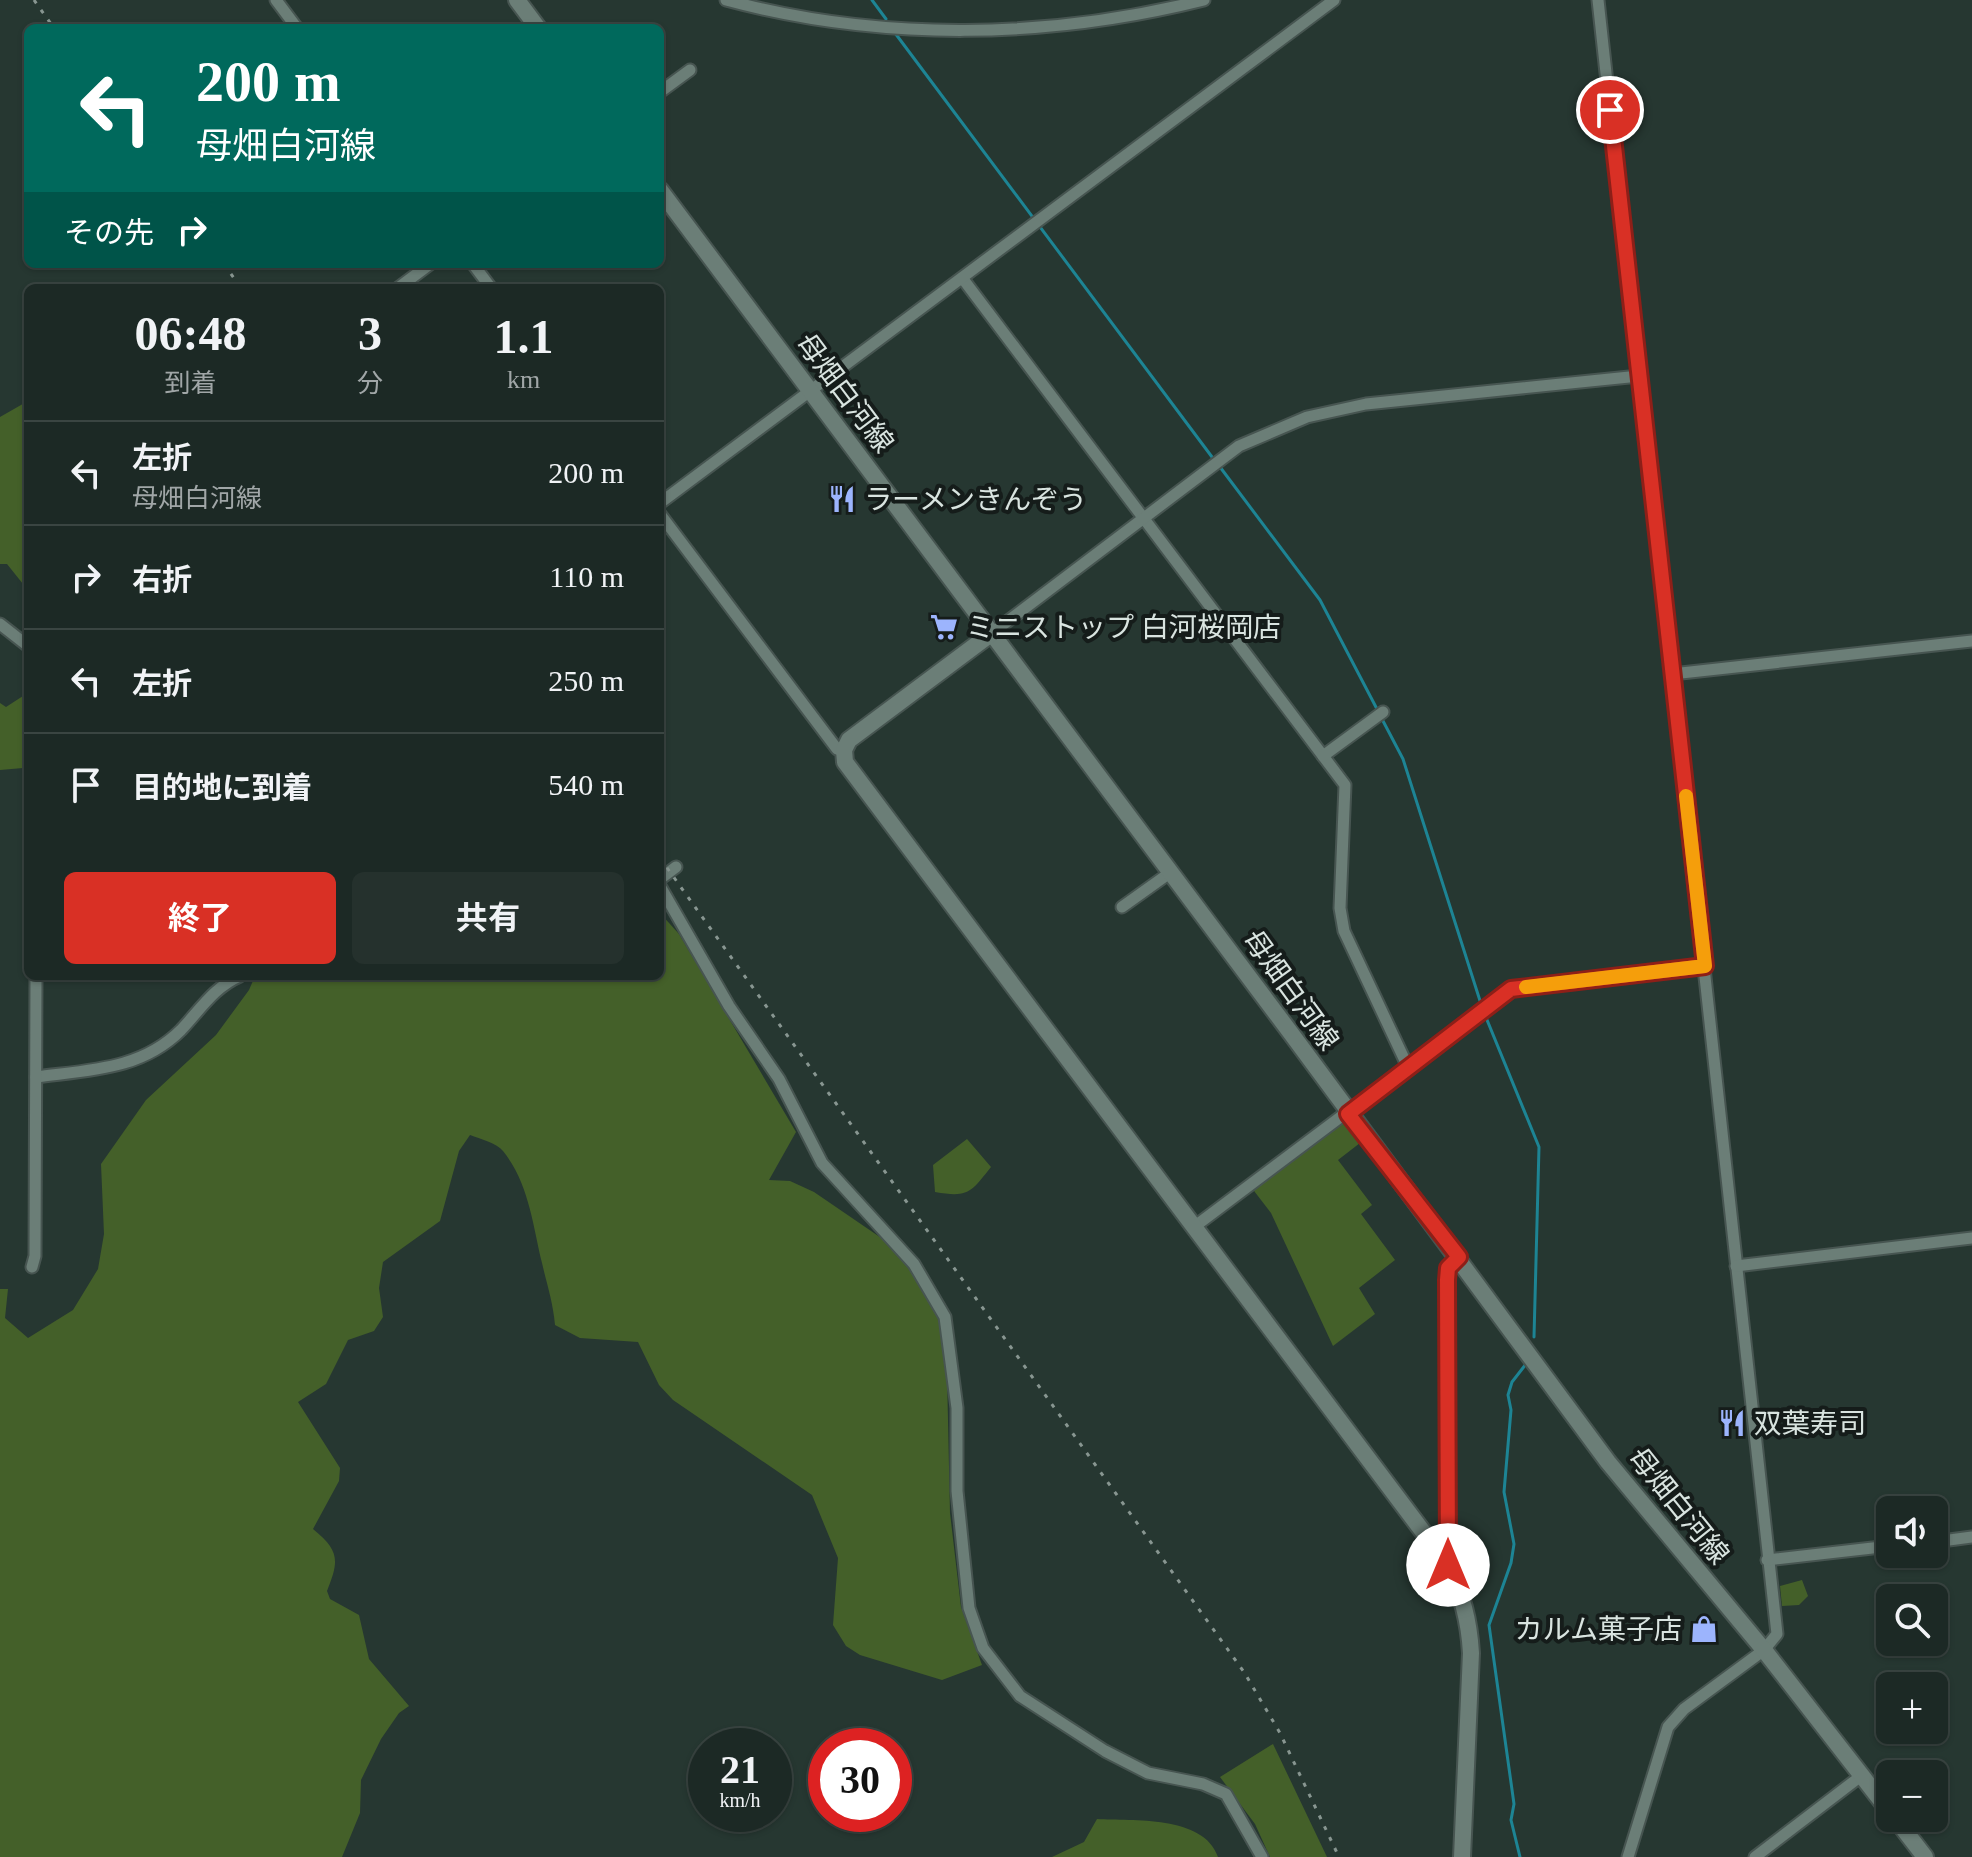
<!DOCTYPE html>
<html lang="ja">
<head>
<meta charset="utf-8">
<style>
	:root { --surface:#1c2925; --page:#25312d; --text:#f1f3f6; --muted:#a0a6a7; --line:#3a4542; --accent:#d93025 }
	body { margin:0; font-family:"Times New Roman","Noto Sans JP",serif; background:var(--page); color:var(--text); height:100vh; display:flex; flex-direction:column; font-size:30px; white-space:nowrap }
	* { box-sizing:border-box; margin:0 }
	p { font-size:26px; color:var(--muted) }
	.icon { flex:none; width:44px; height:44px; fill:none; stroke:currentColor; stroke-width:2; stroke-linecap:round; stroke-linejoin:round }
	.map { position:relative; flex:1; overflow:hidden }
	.side { position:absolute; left:24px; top:284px; width:640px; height:696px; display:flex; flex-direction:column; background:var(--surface); border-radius:12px; box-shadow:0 2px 6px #0004,0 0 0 2px var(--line) }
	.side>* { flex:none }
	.top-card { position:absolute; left:24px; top:24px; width:640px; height:244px; border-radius:12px; box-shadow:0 2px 6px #0004,0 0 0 2px var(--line); background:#00695c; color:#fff; overflow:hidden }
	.tools { position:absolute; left:1876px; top:1496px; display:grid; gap:16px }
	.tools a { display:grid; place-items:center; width:72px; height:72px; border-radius:12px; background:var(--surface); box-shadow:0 2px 6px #0004,0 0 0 2px var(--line); font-size:40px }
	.speed { position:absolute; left:688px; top:1728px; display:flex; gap:16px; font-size:40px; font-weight:700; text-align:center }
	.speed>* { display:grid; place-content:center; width:104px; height:104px; border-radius:50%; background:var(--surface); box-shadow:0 2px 6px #0004,0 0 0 2px var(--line); line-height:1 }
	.speed small { font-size:20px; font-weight:400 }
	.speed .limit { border:12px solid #d22; background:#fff; color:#111 }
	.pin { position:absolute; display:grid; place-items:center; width:68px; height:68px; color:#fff; margin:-34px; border:4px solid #fff; border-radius:50%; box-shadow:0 2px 8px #0007 }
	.me { position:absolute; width:88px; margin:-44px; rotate:0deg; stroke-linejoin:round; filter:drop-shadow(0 0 6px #0008) }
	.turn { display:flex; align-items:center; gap:28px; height:168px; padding:0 40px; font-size:36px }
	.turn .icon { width:104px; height:104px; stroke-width:2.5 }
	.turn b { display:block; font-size:56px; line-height:68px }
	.then { display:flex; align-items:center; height:76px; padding:0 40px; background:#0003; gap:16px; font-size:30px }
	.eta { display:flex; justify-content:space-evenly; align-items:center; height:136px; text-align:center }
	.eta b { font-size:48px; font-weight:700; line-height:56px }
	.button { display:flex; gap:16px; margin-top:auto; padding:16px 40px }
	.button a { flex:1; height:92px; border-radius:12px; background:var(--accent); color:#fff; font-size:32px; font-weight:700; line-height:92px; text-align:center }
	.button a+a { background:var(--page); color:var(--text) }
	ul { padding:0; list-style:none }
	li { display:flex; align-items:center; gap:24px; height:104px; padding:0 40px; border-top:2px solid var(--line) }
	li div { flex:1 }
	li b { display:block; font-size:30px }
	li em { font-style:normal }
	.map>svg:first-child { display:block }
</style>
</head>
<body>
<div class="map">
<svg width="1972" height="1857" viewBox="0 0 1972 1857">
	<rect width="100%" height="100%" fill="#263731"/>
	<g fill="#446029">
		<path d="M 28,401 L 28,581 L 23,584 L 7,564 L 0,564 L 0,417 Z"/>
		<path d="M 23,696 L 28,698 L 28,784 L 23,784 L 23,768 L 0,770 L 0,703 L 6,707 Z"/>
		<path d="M 660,913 L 679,934 L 796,1132 L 769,1180 L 790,1181 L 814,1192 L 893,1246 L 937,1309 L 947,1374 L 950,1513 L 961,1607 L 982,1665 L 942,1680 L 860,1655 L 846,1646 L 833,1625 L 838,1558 L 812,1495 L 673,1400 L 659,1385 L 638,1342 L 580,1338 L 555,1325 C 553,1302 547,1285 542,1263 C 533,1226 529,1183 503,1151 C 497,1143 480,1139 470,1135 L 459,1151 L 440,1221 L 383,1262 L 379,1288 L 383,1317 L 374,1331 L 348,1340 L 326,1384 L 298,1402 L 340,1468 L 339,1481 L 313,1529 C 340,1551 339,1561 327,1591 L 330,1599 L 359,1615 L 369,1659 L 409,1706 L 399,1713 L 381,1739 L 361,1780 L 360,1813 L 342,1857 L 0,1857 L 0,1289 L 8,1289 L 5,1318 L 28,1338 L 73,1310 L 98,1269 L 104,1234 L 101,1164 L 146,1100 L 216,1035 L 249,990 L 255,976 L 660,976 Z"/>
		<path d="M 1344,1120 L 1360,1143 L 1338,1160 L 1372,1205 L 1361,1214 L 1395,1260 L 1359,1288 L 1375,1314 L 1333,1346 L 1271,1213 L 1251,1187 Z"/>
		<path d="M 967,1139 L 991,1167 C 971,1192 969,1198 935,1192 L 933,1165 Z"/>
		<path d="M 1802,1580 L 1808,1596 L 1799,1605 L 1782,1606 L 1780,1586 Z"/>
		<path d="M 1273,1744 L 1327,1857 L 1270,1857 L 1255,1824 L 1220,1777 Z"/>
		<path d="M 1097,1819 C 1132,1821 1204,1815 1218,1857 L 1052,1857 L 1084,1842 Z"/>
	</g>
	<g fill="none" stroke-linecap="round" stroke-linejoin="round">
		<g stroke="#1d8494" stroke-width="3">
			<path d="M 872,0 L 886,19"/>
			<path d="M 895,33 L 1215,461"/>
			<path d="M 1220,467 L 1320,600 L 1378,711"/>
			<path d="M 1382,719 L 1403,759 L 1482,1007"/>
			<path d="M 1485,1015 L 1539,1147 L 1534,1337"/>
			<path d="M 1520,1857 L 1511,1820 L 1514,1804 L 1489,1625 L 1511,1563 L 1514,1544 L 1504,1492 L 1511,1410 L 1508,1395 L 1512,1382 L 1526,1364"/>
		</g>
		<g stroke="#475551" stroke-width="15">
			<g id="street">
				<path d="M 276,0 L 297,28"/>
				<path d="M 726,0 C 881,42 1048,39 1204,0"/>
				<path d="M 1598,0 L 1777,1634 L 1764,1650 L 1684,1709 L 1668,1727 L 1628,1857"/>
				<path d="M 660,92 L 690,70"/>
				<path d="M 473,264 L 491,288"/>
				<path d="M 963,279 L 1345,785 L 1340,908 L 1344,931 L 1408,1067"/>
				<path d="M 398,288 L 430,264"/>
				<path d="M 660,503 L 1334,0"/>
				<path d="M 660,514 L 837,749 L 844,750"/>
				<path d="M 0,624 L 28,646"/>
				<path d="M 992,633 L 1239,446 L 1307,417 L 1366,404 L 1639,376"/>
				<path d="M 1672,674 L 1972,641"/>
				<path d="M 1323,756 L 1383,712"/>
				<path d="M 660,879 L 676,867"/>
				<path d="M 660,886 L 729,1006 L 779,1079 L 822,1163 L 914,1264 L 945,1317 L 957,1408 L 957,1491 L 969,1608 L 983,1648 L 1020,1696 L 1105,1751 L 1148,1773 L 1203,1784 L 1226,1794 L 1262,1857"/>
				<path d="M 1122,907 L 1171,872"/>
				<path d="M 36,1077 C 89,1070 141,1070 181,1030 C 200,1010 214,987 240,976"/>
				<path d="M 1194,1227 L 1511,989 L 1705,966"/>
				<path d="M 1736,1266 L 1972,1238"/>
				<path d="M 32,1267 L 35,1256 L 36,976"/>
				<path d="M 1934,1542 L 1972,1537"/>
				<path d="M 1767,1560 L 1890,1546"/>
				<path d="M 1448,1564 L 1447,1280 L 1448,1268 L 1459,1257"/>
				<path d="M 1755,1857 L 1861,1776"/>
			</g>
		</g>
		<g stroke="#475551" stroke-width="20">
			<g id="secondary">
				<path d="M 517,0 L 538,28"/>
				<path d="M 660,190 L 1293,1036 L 1608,1462 L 1764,1650 L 1890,1812"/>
				<path d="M 992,633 L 849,740 L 844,750 L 845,762 L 1448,1565 C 1462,1594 1469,1620 1471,1653 L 1462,1857"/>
				<path d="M 1895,1818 L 1925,1857"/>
			</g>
		</g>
		<use href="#street" stroke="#6b7e77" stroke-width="11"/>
		<use href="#secondary" stroke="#6b7e77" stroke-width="16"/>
		<g stroke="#889691" stroke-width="3" stroke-dasharray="4 8" stroke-linecap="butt">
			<path d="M 34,0 L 54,28"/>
			<path d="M 224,264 L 241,288"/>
			<path d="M 660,858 L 1244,1672 L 1280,1733 L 1339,1857"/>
		</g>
	</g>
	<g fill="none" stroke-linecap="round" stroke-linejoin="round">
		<g stroke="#8d1f18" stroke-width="20">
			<path id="route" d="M 1448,1565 L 1447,1280 L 1448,1268 L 1459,1257 L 1348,1114 L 1511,989 L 1705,966 L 1610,110"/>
		</g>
		<use href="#route" stroke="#d93025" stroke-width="14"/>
		<path stroke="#f59e0b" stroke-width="14" d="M 1526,987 L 1705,966 L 1686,796"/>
	</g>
	<defs>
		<g id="restaurant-bare" transform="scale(2.16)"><path d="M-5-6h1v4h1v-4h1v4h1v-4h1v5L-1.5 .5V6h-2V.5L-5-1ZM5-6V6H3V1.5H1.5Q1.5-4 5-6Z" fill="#9cb4fd" stroke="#151c1a" stroke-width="2.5" paint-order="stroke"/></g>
		<g id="supermarket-bare" transform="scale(2.16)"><path d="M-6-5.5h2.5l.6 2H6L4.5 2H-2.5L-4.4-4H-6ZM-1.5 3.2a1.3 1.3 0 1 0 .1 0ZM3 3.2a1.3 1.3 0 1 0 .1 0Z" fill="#9cb4fd" stroke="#151c1a" stroke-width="2.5" paint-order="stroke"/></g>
		<g id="shop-bare" transform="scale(2.16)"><path d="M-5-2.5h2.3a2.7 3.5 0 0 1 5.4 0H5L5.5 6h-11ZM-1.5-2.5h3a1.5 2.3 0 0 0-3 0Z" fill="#9cb4fd" stroke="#151c1a" stroke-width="2.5" paint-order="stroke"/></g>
	</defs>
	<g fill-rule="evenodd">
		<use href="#restaurant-bare" x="842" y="499"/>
		<use href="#supermarket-bare" x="944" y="627"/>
		<use href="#restaurant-bare" x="1732" y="1423"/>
		<use href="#shop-bare" x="1704" y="1629"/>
	</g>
	<g text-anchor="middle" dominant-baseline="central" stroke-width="8" stroke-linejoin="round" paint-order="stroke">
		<g font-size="28" fill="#d9e4e0" stroke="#151c1a">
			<text transform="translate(845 393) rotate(53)">母畑白河線</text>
			<text transform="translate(1291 990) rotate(54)">母畑白河線</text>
			<text transform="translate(1679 1506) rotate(51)">母畑白河線</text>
		</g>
		<g font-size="28" fill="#d9e4e0" stroke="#151c1a" text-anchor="start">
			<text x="864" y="499">ラーメンきんぞう</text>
			<text x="966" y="627">ミニストップ 白河桜岡店</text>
			<text x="1754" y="1423">双葉寿司</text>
			<text x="1682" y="1629" text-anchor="end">カルム菓子店</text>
		</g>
	</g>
</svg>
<div class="tools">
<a><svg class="icon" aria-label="sound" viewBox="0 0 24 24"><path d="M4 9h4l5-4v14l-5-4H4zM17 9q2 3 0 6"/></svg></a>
<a><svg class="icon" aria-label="search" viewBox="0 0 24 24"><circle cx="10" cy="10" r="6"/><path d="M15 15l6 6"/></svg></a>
<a>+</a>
<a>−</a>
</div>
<div class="speed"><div>21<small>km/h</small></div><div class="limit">30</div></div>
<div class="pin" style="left:1610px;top:110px;background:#d93025"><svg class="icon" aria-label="arrive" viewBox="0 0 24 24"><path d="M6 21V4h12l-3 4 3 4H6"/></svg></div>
<svg class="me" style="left:1448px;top:1565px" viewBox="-20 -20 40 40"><circle r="19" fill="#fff"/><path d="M0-13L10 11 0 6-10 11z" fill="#d93025"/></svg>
<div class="top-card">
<div class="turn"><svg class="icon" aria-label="left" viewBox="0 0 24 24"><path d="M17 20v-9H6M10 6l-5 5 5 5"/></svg><div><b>200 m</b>母畑白河線</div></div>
<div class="then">その先<svg class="icon" aria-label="right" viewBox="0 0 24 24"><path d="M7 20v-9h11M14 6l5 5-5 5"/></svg></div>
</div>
<section class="side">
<div class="eta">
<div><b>06:48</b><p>到着</p></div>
<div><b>3</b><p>分</p></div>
<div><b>1.1</b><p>km</p></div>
</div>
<ul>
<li><svg class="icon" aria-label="left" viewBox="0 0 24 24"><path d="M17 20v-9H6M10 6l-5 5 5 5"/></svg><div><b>左折</b><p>母畑白河線</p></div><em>200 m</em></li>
<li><svg class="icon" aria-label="right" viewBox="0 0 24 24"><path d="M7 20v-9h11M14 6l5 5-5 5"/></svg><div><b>右折</b></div><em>110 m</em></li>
<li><svg class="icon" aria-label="left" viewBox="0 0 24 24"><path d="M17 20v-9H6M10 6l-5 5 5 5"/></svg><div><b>左折</b></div><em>250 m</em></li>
<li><svg class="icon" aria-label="arrive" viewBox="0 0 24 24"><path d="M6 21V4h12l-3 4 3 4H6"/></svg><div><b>目的地に到着</b></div><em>540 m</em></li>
</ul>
<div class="button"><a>終了</a><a>共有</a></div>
</section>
</div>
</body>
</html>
